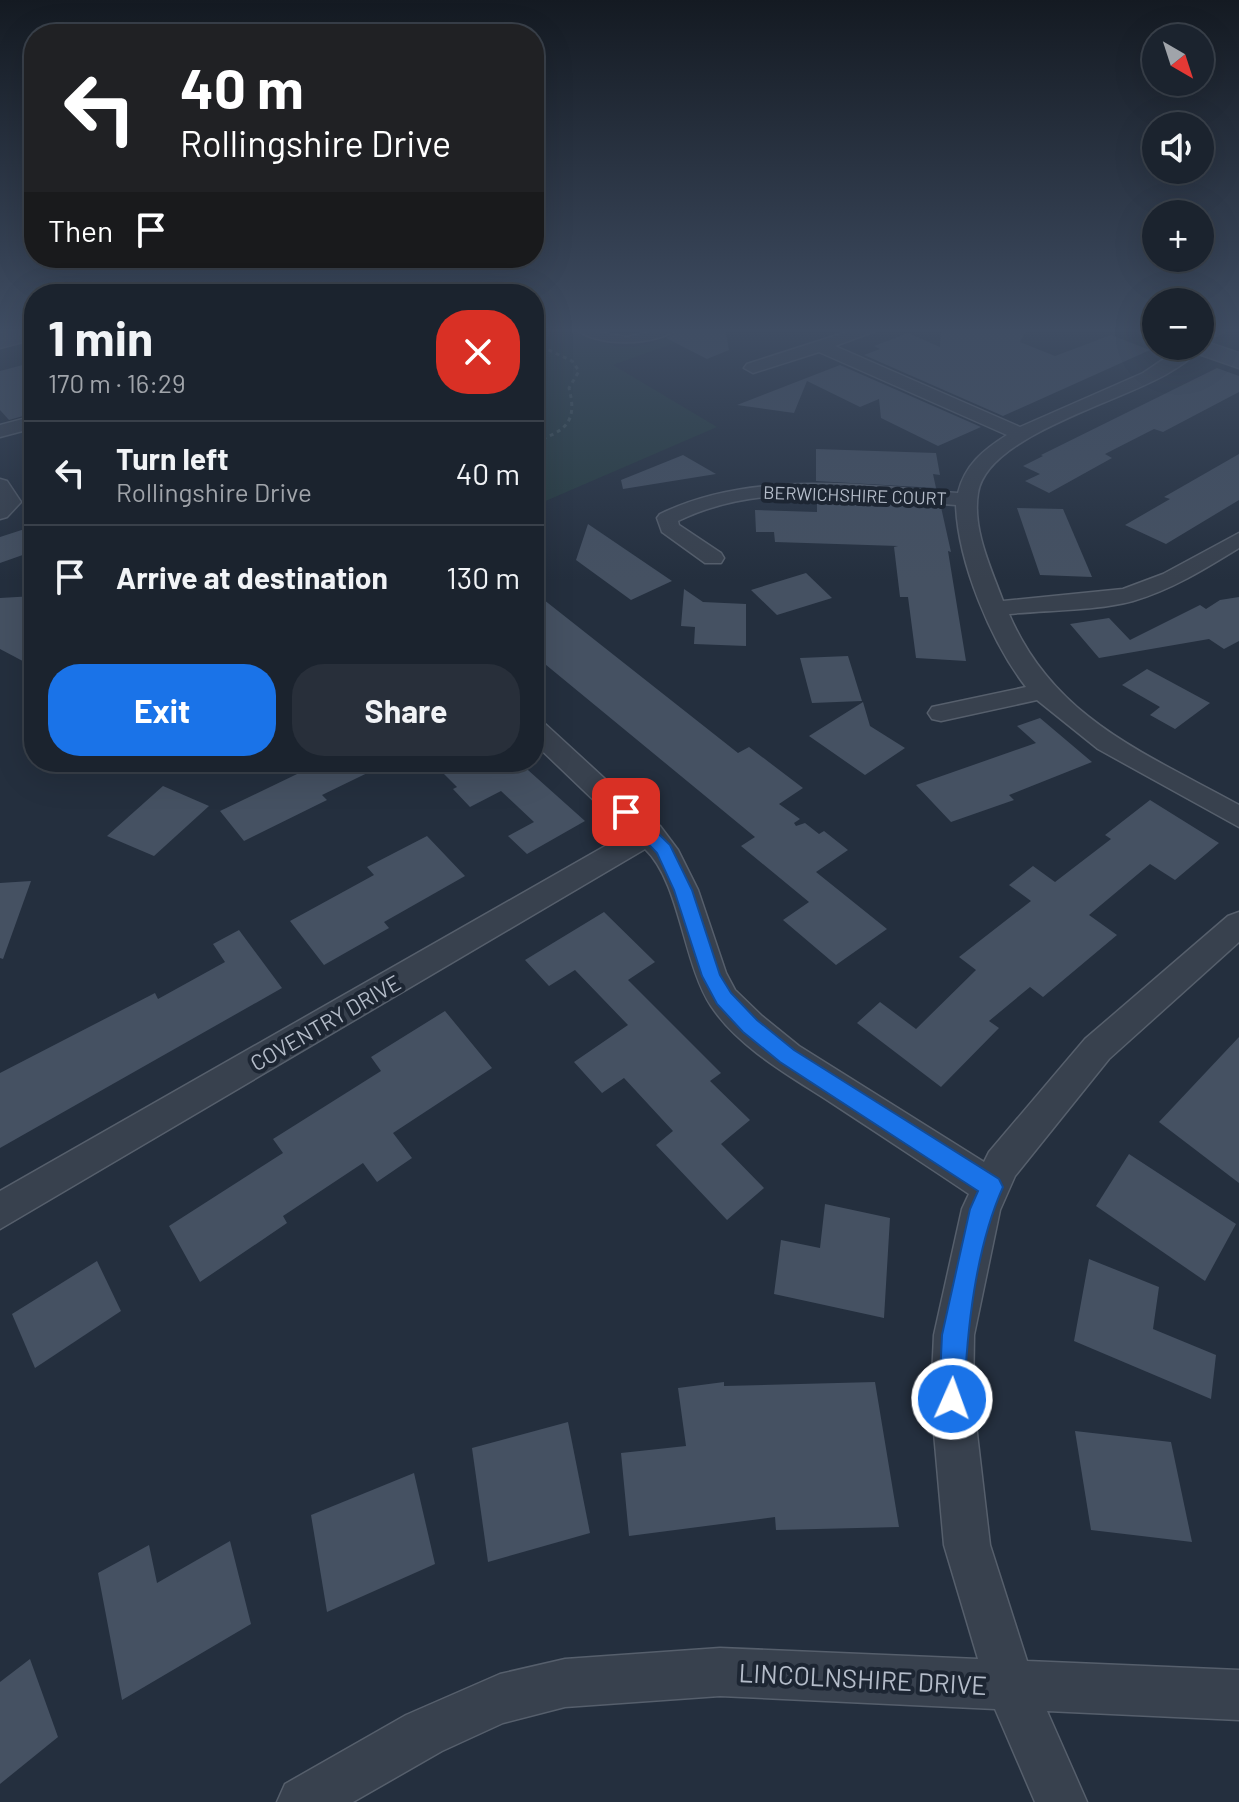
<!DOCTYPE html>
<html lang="en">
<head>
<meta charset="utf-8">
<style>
	:root { --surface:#1b232e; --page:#282f3a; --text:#f1f3f6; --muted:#a0a4aa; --line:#39404a; --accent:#1a73e8 }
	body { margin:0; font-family:Barlow,sans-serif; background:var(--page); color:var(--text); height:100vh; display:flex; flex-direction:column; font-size:30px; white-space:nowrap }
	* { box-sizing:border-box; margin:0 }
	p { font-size:26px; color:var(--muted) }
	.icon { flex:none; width:44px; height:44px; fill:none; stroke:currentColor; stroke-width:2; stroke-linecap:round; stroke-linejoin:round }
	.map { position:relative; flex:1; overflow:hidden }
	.panel { position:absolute; left:24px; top:284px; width:520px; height:488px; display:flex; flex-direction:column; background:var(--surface); border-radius:32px; box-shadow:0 8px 32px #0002,0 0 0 2px var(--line) }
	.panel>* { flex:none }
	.top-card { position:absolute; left:24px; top:24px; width:520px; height:244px; border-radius:32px; box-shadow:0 8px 32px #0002,0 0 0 2px var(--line); background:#202124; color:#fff; overflow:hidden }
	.needle { width:52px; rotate:141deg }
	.tools { position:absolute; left:1142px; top:24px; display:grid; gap:16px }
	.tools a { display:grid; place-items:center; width:72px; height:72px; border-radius:50%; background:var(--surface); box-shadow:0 8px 32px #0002,0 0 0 2px var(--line); font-size:40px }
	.pin { position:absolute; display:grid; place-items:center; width:68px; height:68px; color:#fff; margin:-34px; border-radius:16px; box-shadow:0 4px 12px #0006 }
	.me { position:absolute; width:88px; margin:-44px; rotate:2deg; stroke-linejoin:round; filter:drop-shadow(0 0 6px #0008) }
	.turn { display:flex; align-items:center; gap:28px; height:168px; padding:0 24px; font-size:36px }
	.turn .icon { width:104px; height:104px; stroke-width:2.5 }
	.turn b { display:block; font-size:56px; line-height:68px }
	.then { display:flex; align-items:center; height:76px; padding:0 24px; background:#0003; gap:16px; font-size:30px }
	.round { display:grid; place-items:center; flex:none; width:84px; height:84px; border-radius:32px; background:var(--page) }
	.head { display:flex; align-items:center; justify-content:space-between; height:136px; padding:0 24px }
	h1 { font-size:48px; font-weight:700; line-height:60px }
	.cta { display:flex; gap:16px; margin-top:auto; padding:16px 24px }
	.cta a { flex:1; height:92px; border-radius:32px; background:var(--accent); color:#fff; font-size:32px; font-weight:700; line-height:92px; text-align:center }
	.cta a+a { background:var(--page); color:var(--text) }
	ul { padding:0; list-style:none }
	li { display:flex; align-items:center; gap:24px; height:104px; padding:0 24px; border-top:2px solid var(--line) }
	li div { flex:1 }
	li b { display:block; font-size:30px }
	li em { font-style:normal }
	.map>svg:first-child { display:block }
</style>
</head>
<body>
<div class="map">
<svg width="1239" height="1802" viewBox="0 0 1239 1802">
	<rect width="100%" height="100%" fill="#242f3e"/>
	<path fill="#263c3f" d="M 534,328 L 563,328 L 614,346 L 633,347 L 649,344 L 689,328 L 717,328 L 613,365 L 717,427 L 534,506 Z"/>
	<g fill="#455162">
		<path d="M 684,328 L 725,328 L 729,350 L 707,359 L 666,338 Z"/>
		<path d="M 941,328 L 1027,328 L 1020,342 L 1055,356 L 1111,335 L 1150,350 L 1003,416 L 864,355 L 880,349 L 874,346 L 908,333 L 940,347 Z"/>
		<path d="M 34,362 L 34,413 L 9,420 L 0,410 L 0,371 Z"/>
		<path d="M 840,365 L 981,427 L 938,446 L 881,418 L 879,399 L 860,407 L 807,381 L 794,413 L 737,405 Z"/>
		<path d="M 1217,368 L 1239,376 L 1239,392 L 1163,432 L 1154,429 L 1105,454 L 1112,458 L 1049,493 L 1025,481 L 1040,474 L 1023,466 L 1043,456 L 1041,455 Z"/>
		<path d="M 816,449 L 936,453 L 940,475 L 933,474 L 936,488 L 816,481 Z"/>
		<path d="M 1239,454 L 1239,500 L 1166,544 L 1125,525 L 1170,499 L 1164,497 Z"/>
		<path d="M 683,455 L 716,474 L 623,489 L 621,480 Z"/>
		<path d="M 817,498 L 941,507 L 951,552 L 948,551 L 966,661 L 916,658 L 908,597 L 900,597 L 894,547 L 898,546 L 775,542 L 774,532 L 756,532 L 755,510 L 817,512 Z"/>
		<path d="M 1017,508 L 1063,509 L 1092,577 L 1040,575 Z"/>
		<path d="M 588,524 L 672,581 L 631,600 L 576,560 Z"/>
		<path d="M 34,526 L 34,551 L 0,563 L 0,537 Z"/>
		<path d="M 806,573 L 832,598 L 777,615 L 751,590 Z"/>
		<path d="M 684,589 L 703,602 L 746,604 L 746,646 L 694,644 L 695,627 L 681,626 Z"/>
		<path d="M 534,592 L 738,753 L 749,747 L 803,788 L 779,804 L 800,819 L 794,823 L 796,826 L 805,823 L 819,834 L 824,831 L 848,850 L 816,872 L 887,929 L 836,965 L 783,920 L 809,902 L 741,846 L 755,837 L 534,655 Z"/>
		<path d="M 34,596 L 34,667 L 0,649 L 0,598 Z"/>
		<path d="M 1239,597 L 1239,641 L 1224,649 L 1209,639 L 1099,658 L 1070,624 L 1109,618 L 1130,640 L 1200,605 L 1206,609 L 1220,600 Z"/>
		<path d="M 848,656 L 862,701 L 812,703 L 800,658 Z"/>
		<path d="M 1147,669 L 1210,703 L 1175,729 L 1150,715 L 1160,707 L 1122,685 Z"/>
		<path d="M 863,702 L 870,726 L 905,748 L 865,775 L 809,736 Z"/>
		<path d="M 1040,718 L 1092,762 L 1009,795 L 1014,800 L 951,822 L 916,785 L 1036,743 L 1017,726 Z"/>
		<path d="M 322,762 L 390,762 L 322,795 L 327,800 L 244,841 L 220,811 Z"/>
		<path d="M 432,762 L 519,762 L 585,821 L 527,854 L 508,836 L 534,822 L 501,791 L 470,807 L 453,789 L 457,787 Z"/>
		<path d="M 163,786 L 209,806 L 154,856 L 107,836 Z"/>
		<path d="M 1150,800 L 1219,843 L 1175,880 L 1150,864 L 1089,915 L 1117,935 L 1043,997 L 1030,987 L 989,1021 L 999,1028 L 941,1087 L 857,1023 L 880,1002 L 916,1029 L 976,970 L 959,957 L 1031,901 L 1009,885 L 1033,866 L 1055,882 L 1111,839 L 1105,835 Z"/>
		<path d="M 427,836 L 465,876 L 384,922 L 389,928 L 324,965 L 290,921 L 374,875 L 367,867 Z"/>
		<path d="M 31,881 L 3,959 L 0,958 L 0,883 Z"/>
		<path d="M 604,912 L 655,962 L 628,980 L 721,1073 L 710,1081 L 750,1120 L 721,1144 L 764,1188 L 727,1220 L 656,1145 L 673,1131 L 624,1078 L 602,1093 L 574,1062 L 628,1025 L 575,970 L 549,986 L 525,960 Z"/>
		<path d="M 239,930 L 282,988 L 0,1148 L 0,1073 L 155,993 L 158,999 L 225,962 L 213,944 Z"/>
		<path d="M 445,1011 L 492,1068 L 393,1133 L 412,1158 L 377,1182 L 363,1163 L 283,1216 L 287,1223 L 200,1282 L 169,1226 L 283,1153 L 273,1139 L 381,1071 L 371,1057 Z"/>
		<path d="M 1239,1037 L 1239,1183 L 1159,1122 Z"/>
		<path d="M 1129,1154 L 1236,1224 L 1205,1281 L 1096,1206 Z"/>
		<path d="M 825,1204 L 890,1218 L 884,1318 L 774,1294 L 781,1240 L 820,1248 Z"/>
		<path d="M 1089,1259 L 1159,1287 L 1153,1329 L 1216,1355 L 1211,1399 L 1074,1341 Z"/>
		<path d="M 97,1261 L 121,1311 L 35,1368 L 12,1314 Z"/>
		<path d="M 724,1382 L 724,1386 L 875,1382 L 899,1527 L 776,1530 L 775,1517 L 629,1536 L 621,1453 L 686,1446 L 678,1388 Z"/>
		<path d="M 568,1422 L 590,1533 L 488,1562 L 472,1448 Z"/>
		<path d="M 1075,1431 L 1171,1442 L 1192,1542 L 1091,1530 Z"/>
		<path d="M 414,1473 L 435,1564 L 327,1612 L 311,1515 Z"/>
		<path d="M 230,1541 L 251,1624 L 122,1700 L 98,1573 L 149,1545 L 157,1583 Z"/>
		<path d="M 30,1659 L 58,1737 L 0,1784 L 0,1682 Z"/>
	</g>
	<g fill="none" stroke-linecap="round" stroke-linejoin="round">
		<g stroke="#565f6c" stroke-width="3">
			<g id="lane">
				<path d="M 573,328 L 627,337 L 668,328 L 681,328 C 652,346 601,348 573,328 Z"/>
				<path d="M 1220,328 L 1231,328 L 1200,343 L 1200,337 Z"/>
			</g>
		</g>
		<g stroke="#565f6c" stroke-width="3">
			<g id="street">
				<path d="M 859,328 L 883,328 L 835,346 L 1020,427 L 1143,373 L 1183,346 L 1200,344 C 1198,355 1180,366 1170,372 C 1122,402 987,435 978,493 C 972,529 991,568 1003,601 L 1123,589 L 1163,574 L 1239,533 L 1239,548 C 1205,569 1171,590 1133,601 C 1096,611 1047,610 1009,614 C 1054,719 1145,753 1239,805 L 1239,827 L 1098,749 L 1037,700 L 941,721 L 932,719 L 928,713 L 932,707 L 1026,687 C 991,642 958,562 956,505 C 866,498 763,479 678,521 L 679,525 L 721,553 L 724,558 L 721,563 L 705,563 L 662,532 L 657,518 L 660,514 C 753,469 858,486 958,493 C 965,465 983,450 1007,435 L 819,352 L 753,373 L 744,368 L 747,364 Z"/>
				<path d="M 34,416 L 34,428 L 0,437 L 0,425 Z"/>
				<path d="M 0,479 L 7,481 L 21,502 L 7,517 L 0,519 Z"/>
				<path d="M 534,719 L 543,722 L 654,824 L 660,826 L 678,850 L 698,890 L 726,973 L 735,990 L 762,1016 L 799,1046 L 984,1162 L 989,1152 L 1085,1039 L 1228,916 L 1239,912 L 1239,942 L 1109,1059 L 1015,1176 L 1000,1210 L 974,1335 L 973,1399 L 990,1545 L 1027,1661 L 1239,1670 L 1239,1720 L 1047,1711 L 1087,1802 L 1035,1802 L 995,1709 L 720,1696 L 565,1707 L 503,1723 L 442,1751 L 353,1802 L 277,1802 L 285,1784 L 406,1715 L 500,1674 L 565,1659 L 720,1648 L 978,1659 L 944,1545 L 931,1399 L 934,1335 L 962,1209 L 969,1194 C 923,1163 877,1133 830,1102 C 790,1076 739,1048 711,1006 C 683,963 680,882 645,849 L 0,1229 L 0,1191 L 628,833 L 534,743 Z"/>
			</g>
		</g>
		<g stroke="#565f6c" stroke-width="3">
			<g id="secondary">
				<path d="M 23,328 L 34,328 L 34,339 L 0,348 L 0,334 Z"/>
				<path d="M 1137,328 L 1156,328 L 1156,338 L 1140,333 Z"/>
				<path d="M 1200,340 L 1239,353 L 1239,368 L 1190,351 L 1186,346 L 1200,346 Z"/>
			</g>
		</g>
		<path stroke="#44595c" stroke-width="3" stroke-dasharray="4 4" stroke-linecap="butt" d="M 534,343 L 572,361 L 579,371 L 569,388 C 578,423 565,431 534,442"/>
		<use href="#lane" fill="#38414e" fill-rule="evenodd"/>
		<use href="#street" fill="#38414e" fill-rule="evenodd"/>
		<use href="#secondary" fill="#465061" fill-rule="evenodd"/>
	</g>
	<linearGradient id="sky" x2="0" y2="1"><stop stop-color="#141a22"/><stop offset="0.57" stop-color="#3f4d63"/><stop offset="1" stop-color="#3f4d63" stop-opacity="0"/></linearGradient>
	<rect width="1239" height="580" fill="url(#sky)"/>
	<path fill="#1a73e8" stroke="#114b97" stroke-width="2" d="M 626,806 L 632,808 L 670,845 L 692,890 L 720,975 L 731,993 L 757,1020 L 794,1050 L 999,1179 L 1003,1187 C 975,1250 967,1330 964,1399 L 961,1408 L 952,1412 L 943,1408 L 939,1399 L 942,1335 L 970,1209 L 978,1191 L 780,1062 L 743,1032 L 717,1004 L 702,976 L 674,890 L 657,853 L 618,812 Z"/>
	<g text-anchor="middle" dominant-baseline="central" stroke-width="8" stroke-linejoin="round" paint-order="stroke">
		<g font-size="18" fill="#b4bcc9" stroke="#1d2633">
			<text transform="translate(855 495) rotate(2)">BERWICHSHIRE COURT</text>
		</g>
		<g font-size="22" fill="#b4bcc9" stroke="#1d2633">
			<text transform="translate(325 1022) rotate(-30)">COVENTRY DRIVE</text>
		</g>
		<g font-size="26" fill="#b4bcc9" stroke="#1d2633">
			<text transform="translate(863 1678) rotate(3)">LINCOLNSHIRE DRIVE</text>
		</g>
	</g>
</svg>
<div class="tools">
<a><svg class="needle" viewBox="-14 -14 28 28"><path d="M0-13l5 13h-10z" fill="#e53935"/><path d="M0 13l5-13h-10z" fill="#a0a4aa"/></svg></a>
<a><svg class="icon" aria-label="sound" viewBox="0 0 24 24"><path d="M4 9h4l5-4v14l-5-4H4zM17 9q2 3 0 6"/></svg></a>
<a>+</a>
<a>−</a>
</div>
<div class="pin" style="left:626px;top:812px;background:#d93025"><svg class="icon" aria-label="arrive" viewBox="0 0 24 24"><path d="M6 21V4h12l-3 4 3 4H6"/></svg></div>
<svg class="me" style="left:952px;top:1399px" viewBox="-20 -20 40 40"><circle r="17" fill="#1a73e8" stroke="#fff" stroke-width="3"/><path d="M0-11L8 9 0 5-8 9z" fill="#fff"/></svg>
<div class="top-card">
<div class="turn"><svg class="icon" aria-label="left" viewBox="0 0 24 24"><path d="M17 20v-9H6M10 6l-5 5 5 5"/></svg><div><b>40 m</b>Rollingshire Drive</div></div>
<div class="then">Then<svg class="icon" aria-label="arrive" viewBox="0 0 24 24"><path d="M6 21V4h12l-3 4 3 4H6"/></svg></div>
</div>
<section class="panel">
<div class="head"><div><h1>1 min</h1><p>170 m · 16:29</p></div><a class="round" style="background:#d93025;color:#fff"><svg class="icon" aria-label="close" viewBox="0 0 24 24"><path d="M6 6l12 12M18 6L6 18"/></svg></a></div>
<ul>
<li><svg class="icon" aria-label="left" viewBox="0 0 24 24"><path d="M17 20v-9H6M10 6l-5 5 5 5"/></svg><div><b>Turn left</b><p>Rollingshire Drive</p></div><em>40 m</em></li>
<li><svg class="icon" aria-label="arrive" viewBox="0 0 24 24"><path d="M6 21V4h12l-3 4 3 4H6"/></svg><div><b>Arrive at destination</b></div><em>130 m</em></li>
</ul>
<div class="cta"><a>Exit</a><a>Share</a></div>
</section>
</div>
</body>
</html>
